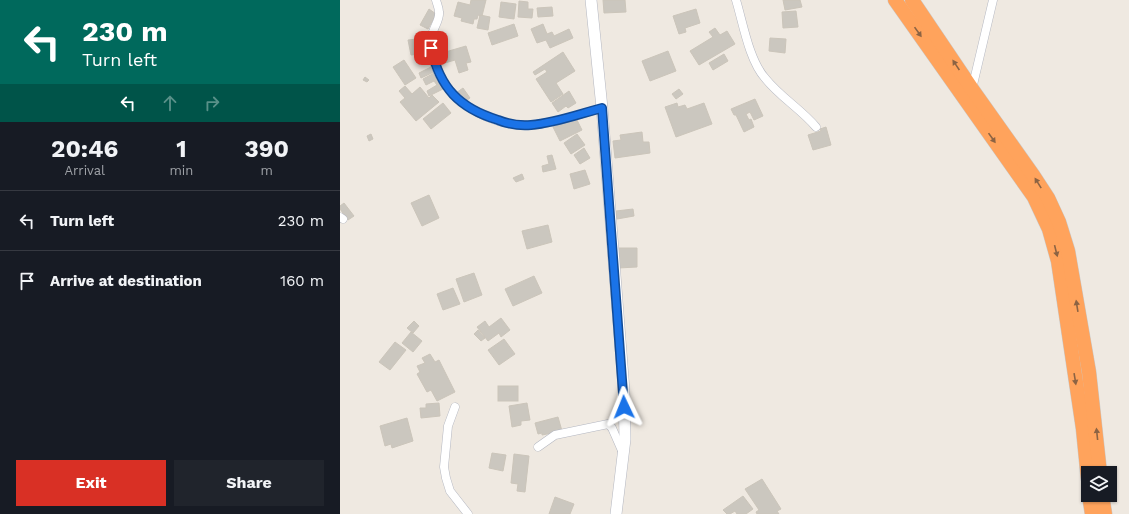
<!DOCTYPE html>
<html lang="en">
<head>
<meta charset="utf-8">
<style>
	:root { --surface:#171b24; --page:#20242c; --text:#f1f3f6; --muted:#9ea1a6; --line:#363941; --accent:#d93025 }
	body { margin:0; font-family:"Work Sans",sans-serif; background:var(--page); color:var(--text); height:100vh; display:flex; flex-direction:column; font-size:15px; white-space:nowrap }
	* { box-sizing:border-box; margin:0 }
	p { font-size:13px; color:var(--muted) }
	.icon { flex:none; width:22px; height:22px; fill:none; stroke:currentColor; stroke-width:2; stroke-linecap:round; stroke-linejoin:round }
	.map { position:relative; flex:1; overflow:hidden }
	.drawer { display:flex; flex-direction:column; background:var(--surface); width:340px }
	.drawer>* { flex:none }
	.hud { background:#00695c; color:#fff; overflow:hidden }
	.controls { position:absolute; left:741px; top:466px; display:grid; gap:8px }
	.controls a { display:grid; place-items:center; width:36px; height:36px; border-radius:0px; background:var(--surface); box-shadow:0 1px 3px #0004; font-size:20px }
	.pin { position:absolute; display:grid; place-items:center; width:34px; height:34px; color:#fff; margin:-17px; border-radius:8px; box-shadow:0 2px 6px #0006 }
	.me { position:absolute; width:44px; margin:-22px; rotate:358deg; stroke-linejoin:round; filter:drop-shadow(0 0 3px #0008) }
	.turn { display:flex; align-items:center; gap:14px; height:84px; padding:0 16px; font-size:18px }
	.turn .icon { width:52px; height:52px; stroke-width:2.5 }
	.turn b { display:block; font-size:28px; line-height:34px }
	.lanes { display:flex; align-items:center; height:38px; padding:0 16px; background:#0003; justify-content:center; gap:20px; direction:ltr }
	.lanes .off { opacity:.35 }
	.eta { display:flex; justify-content:space-evenly; align-items:center; height:68px; text-align:center }
	.eta b { font-size:24px; font-weight:700; line-height:28px }
	.cta { display:flex; gap:8px; margin-top:auto; padding:8px 16px }
	.cta a { flex:1; height:46px; border-radius:0px; background:var(--accent); color:#fff; font-size:16px; font-weight:700; line-height:46px; text-align:center }
	.cta a+a { background:var(--page); color:var(--text) }
	ul { padding:0; list-style:none }
	li { display:flex; align-items:center; gap:12px; height:60px; padding:0 16px; border-top:1px solid var(--line) }
	li div { flex:1 }
	li b { display:block; font-size:15px }
	li em { font-style:normal }
	main { display:flex; flex:1; min-height:0 }
	.map>svg:first-child { display:block }
</style>
</head>
<body>
<main>
<section class="drawer">
<div class="hud">
<div class="turn"><svg class="icon" aria-label="left" viewBox="0 0 24 24"><path d="M17 20v-9H6M10 6l-5 5 5 5"/></svg><div><b>230 m</b>Turn left</div></div>
<div class="lanes"><svg class="icon" aria-label="left" viewBox="0 0 24 24"><path d="M17 20v-9H6M10 6l-5 5 5 5"/></svg><svg class="icon off" aria-label="ahead" viewBox="0 0 24 24"><path d="M12 20V5M6 11l6-6 6 6"/></svg><svg class="icon off" aria-label="right" viewBox="0 0 24 24"><path d="M7 20v-9h11M14 6l5 5-5 5"/></svg></div>
</div>
<div class="eta">
<div><b>20:46</b><p>Arrival</p></div>
<div><b>1</b><p>min</p></div>
<div><b>390</b><p>m</p></div>
</div>
<ul>
<li><svg class="icon" aria-label="left" viewBox="0 0 24 24"><path d="M17 20v-9H6M10 6l-5 5 5 5"/></svg><div><b>Turn left</b></div><em>230 m</em></li>
<li><svg class="icon" aria-label="arrive" viewBox="0 0 24 24"><path d="M6 21V4h12l-3 4 3 4H6"/></svg><div><b>Arrive at destination</b></div><em>160 m</em></li>
</ul>
<div class="cta"><a>Exit</a><a>Share</a></div>
</section>
<div class="map">
<svg width="789" height="514" viewBox="0 0 789 514">
	<rect width="100%" height="100%" fill="#efe9e1"/>
	<g fill="#cbc7bf" stroke="#cbc5ba">
		<path d="M 131,0 L 146,0 L 142,16 L 138,15 L 137,19 L 134,19 L 133,24 L 121,21 L 122,18 L 114,16 L 118,2 L 130,5 Z"/>
		<path d="M 263,0 L 285,0 L 286,12 L 264,13 Z"/>
		<path d="M 443,0 L 460,0 L 462,7 L 445,10 Z"/>
		<path d="M 179,1 L 188,2 L 188,9 L 193,9 L 192,18 L 178,17 Z"/>
		<path d="M 161,2 L 176,4 L 174,19 L 159,17 Z"/>
		<path d="M 212,7 L 213,16 L 198,17 L 197,8 Z"/>
		<path d="M 89,9 L 96,14 L 88,29 L 80,25 Z"/>
		<path d="M 356,9 L 360,23 L 345,28 L 346,32 L 339,34 L 333,16 Z"/>
		<path d="M 456,11 L 458,27 L 443,28 L 442,12 Z"/>
		<path d="M 140,15 L 150,17 L 148,30 L 137,28 Z"/>
		<path d="M 174,24 L 178,36 L 152,45 L 148,33 Z"/>
		<path d="M 203,24 L 207,34 L 212,32 L 214,36 L 229,29 L 233,38 L 210,48 L 206,40 L 197,43 L 191,29 Z"/>
		<path d="M 375,28 L 380,35 L 387,31 L 395,44 L 359,65 L 350,51 L 373,37 L 369,32 Z"/>
		<path d="M 86,38 L 88,53 L 71,55 L 68,40 Z"/>
		<path d="M 430,38 L 446,39 L 445,53 L 429,51 Z"/>
		<path d="M 126,46 L 131,62 L 126,63 L 128,70 L 119,73 L 115,60 L 98,65 L 95,55 Z"/>
		<path d="M 328,51 L 336,71 L 310,81 L 302,61 Z"/>
		<path d="M 223,52 L 235,71 L 216,83 L 223,94 L 211,102 L 196,79 L 207,72 L 205,69 L 195,75 L 193,72 Z"/>
		<path d="M 384,54 L 388,61 L 373,70 L 369,63 Z"/>
		<path d="M 64,60 L 76,78 L 65,85 L 53,67 Z"/>
		<path d="M 91,67 L 94,72 L 81,78 L 79,73 Z"/>
		<path d="M 96,72 L 105,88 L 89,96 L 87,91 L 97,85 L 94,81 L 86,85 L 83,79 Z"/>
		<path d="M 25,77 L 29,80 L 27,82 L 23,80 Z"/>
		<path d="M 65,86 L 72,94 L 80,87 L 89,98 L 92,95 L 99,102 L 76,121 L 60,102 L 65,98 L 59,91 Z"/>
		<path d="M 123,88 L 130,98 L 123,103 L 116,93 Z"/>
		<path d="M 339,89 L 343,94 L 336,99 L 332,94 Z"/>
		<path d="M 229,91 L 236,103 L 228,108 L 226,106 L 218,112 L 212,103 Z"/>
		<path d="M 415,99 L 423,116 L 414,120 L 410,112 L 406,114 L 409,120 L 411,119 L 414,127 L 404,132 L 396,115 L 394,115 L 391,109 Z"/>
		<path d="M 103,103 L 111,113 L 91,129 L 83,119 Z"/>
		<path d="M 337,103 L 338,107 L 345,105 L 347,109 L 364,103 L 372,124 L 336,137 L 325,107 Z"/>
		<path d="M 235,116 L 242,130 L 220,141 L 213,127 Z"/>
		<path d="M 486,127 L 491,145 L 473,150 L 468,135 L 481,131 L 480,129 Z"/>
		<path d="M 302,132 L 303,142 L 309,142 L 310,153 L 275,158 L 273,141 L 281,140 L 280,135 Z"/>
		<path d="M 31,134 L 33,139 L 29,141 L 27,136 Z"/>
		<path d="M 237,134 L 245,145 L 231,154 L 224,143 Z"/>
		<path d="M 244,148 L 250,158 L 240,164 L 234,155 Z"/>
		<path d="M 212,155 L 216,169 L 203,172 L 202,166 L 209,164 L 207,156 Z"/>
		<path d="M 245,170 L 250,184 L 234,189 L 230,174 Z"/>
		<path d="M 182,174 L 184,179 L 176,182 L 173,178 Z"/>
		<path d="M 89,195 L 99,218 L 82,226 L 71,203 Z"/>
		<path d="M 4,203 L 14,216 L 8,220 L 0,209 L 0,206 Z"/>
		<path d="M 293,209 L 294,216 L 277,219 L 276,211 Z"/>
		<path d="M 208,225 L 212,242 L 187,249 L 182,231 Z"/>
		<path d="M 277,248 L 297,248 L 297,267 L 278,268 Z"/>
		<path d="M 134,273 L 142,295 L 124,302 L 116,279 Z"/>
		<path d="M 194,276 L 202,293 L 173,306 L 165,289 Z"/>
		<path d="M 113,288 L 120,304 L 103,310 L 97,294 Z"/>
		<path d="M 161,318 L 170,330 L 161,337 L 159,333 L 148,341 L 137,327 L 145,321 L 149,327 Z"/>
		<path d="M 74,321 L 79,326 L 73,333 L 67,328 Z"/>
		<path d="M 138,330 L 145,338 L 141,341 L 134,334 Z"/>
		<path d="M 71,332 L 82,341 L 73,352 L 62,343 Z"/>
		<path d="M 164,339 L 175,354 L 159,365 L 148,350 Z"/>
		<path d="M 55,342 L 66,350 L 50,370 L 39,362 Z"/>
		<path d="M 90,354 L 95,362 L 99,360 L 115,392 L 97,401 L 91,390 L 87,392 L 77,374 L 80,372 L 77,366 L 85,363 L 82,358 Z"/>
		<rect x="158" y="386" width="20" height="15"/>
		<path d="M 99,403 L 100,416 L 81,418 L 80,408 L 86,408 L 86,404 Z"/>
		<path d="M 187,403 L 190,420 L 181,421 L 181,425 L 172,427 L 169,406 Z"/>
		<path d="M 218,417 L 222,431 L 202,435 L 202,433 L 198,434 L 195,423 Z"/>
		<path d="M 67,418 L 73,441 L 52,448 L 51,444 L 45,446 L 40,426 Z"/>
		<path d="M 152,453 L 166,455 L 163,471 L 149,468 Z"/>
		<path d="M 174,454 L 189,456 L 185,492 L 177,491 L 178,484 L 171,483 Z"/>
		<path d="M 422,479 L 441,509 L 437,511 L 439,514 L 417,514 L 416,512 L 419,510 L 405,489 Z"/>
		<path d="M 403,496 L 413,509 L 406,514 L 397,514 L 395,511 L 390,514 L 387,514 L 383,510 Z"/>
		<path d="M 215,497 L 234,504 L 230,514 L 209,514 Z"/>
	</g>
	<g fill="none" stroke-linecap="round" stroke-linejoin="round">
		<g stroke="#b4b7c1" stroke-width="9">
			<g id="street">
				<path d="M 96,0 C 97,4 99,8 99,12 C 100,19 95,25 93,32 C 91,37 90,45 91,50 C 98,95 144,126 188,125 C 210,125 240,114 262,108"/>
				<path d="M 396,0 C 403,23 409,60 425,78 C 440,97 461,109 476,127"/>
				<path d="M 632,89 L 653,0"/>
				<path d="M 0,217 L 3,219"/>
				<path d="M 115,407 L 108,426 L 104,467 L 106,478 L 110,491 L 128,514"/>
				<path d="M 198,447 L 215,435 L 268,424 L 272,428 L 283,453"/>
			</g>
		</g>
		<g stroke="#b4b7c1" stroke-width="12">
			<path id="secondary" d="M 251,0 L 262,108 L 284,391 L 285,439 L 276,514"/>
		</g>
		<g stroke="#c9c9c9" stroke-width="15">
			<g id="highway">
				<path d="M 555,0 L 694,197 L 709,229 L 718,261 L 743,429 L 748,479"/>
				<path d="M 572,0 L 632,89 L 693,175 L 708,198 L 719,222 L 728,251 L 749,372 L 760,473"/>
				<path d="M 749,495 L 752,514"/>
				<path d="M 762,495 L 765,514"/>
			</g>
		</g>
		<use href="#street" stroke="#fff" stroke-width="8"/>
		<use href="#secondary" stroke="#fff" stroke-width="11"/>
		<use href="#highway" stroke="#ffa35c" stroke-width="14"/>
	</g>
	<defs><path id="oneway-solid" d="M-6-.8H1V-3.2L6.5 0L1 3.2V.8H-6Z"/></defs>
	<g fill="#8c6343">
		<use href="#oneway-solid" transform="translate(578 32) rotate(55)"/>
		<use href="#oneway-solid" transform="translate(616 65) rotate(-124)"/>
		<use href="#oneway-solid" transform="translate(652 138) rotate(55)"/>
		<use href="#oneway-solid" transform="translate(698 183) rotate(-122)"/>
		<use href="#oneway-solid" transform="translate(716 251) rotate(76)"/>
		<use href="#oneway-solid" transform="translate(737 306) rotate(-99)"/>
		<use href="#oneway-solid" transform="translate(735 379) rotate(81)"/>
		<use href="#oneway-solid" transform="translate(757 434) rotate(-96)"/>
	</g>
	<g fill="none" stroke-linecap="round" stroke-linejoin="round">
		<g stroke="#114b97" stroke-width="10">
			<path id="route" d="M 91,48 C 100,88 119,108 158,120 C 168,124 179,126 191,125 C 215,123 239,114 262,108 L 284,407"/>
		</g>
		<use href="#route" stroke="#1a73e8" stroke-width="7"/>
	</g>
</svg>
<div class="controls">
<a><svg class="icon" aria-label="layers" viewBox="0 0 24 24"><path d="M12 4l9 5-9 5-9-5zM3 14l9 5 9-5"/></svg></a>
</div>
<div class="pin" style="left:91px;top:48px;background:#d93025"><svg class="icon" aria-label="arrive" viewBox="0 0 24 24"><path d="M6 21V4h12l-3 4 3 4H6"/></svg></div>
<svg class="me" style="left:284px;top:407px" viewBox="-20 -20 40 40"><path d="M0-17L14 15 0 8-14 15z" fill="#1a73e8" stroke="#fff" stroke-width="4"/></svg>
</div>
</main>
</body>
</html>
